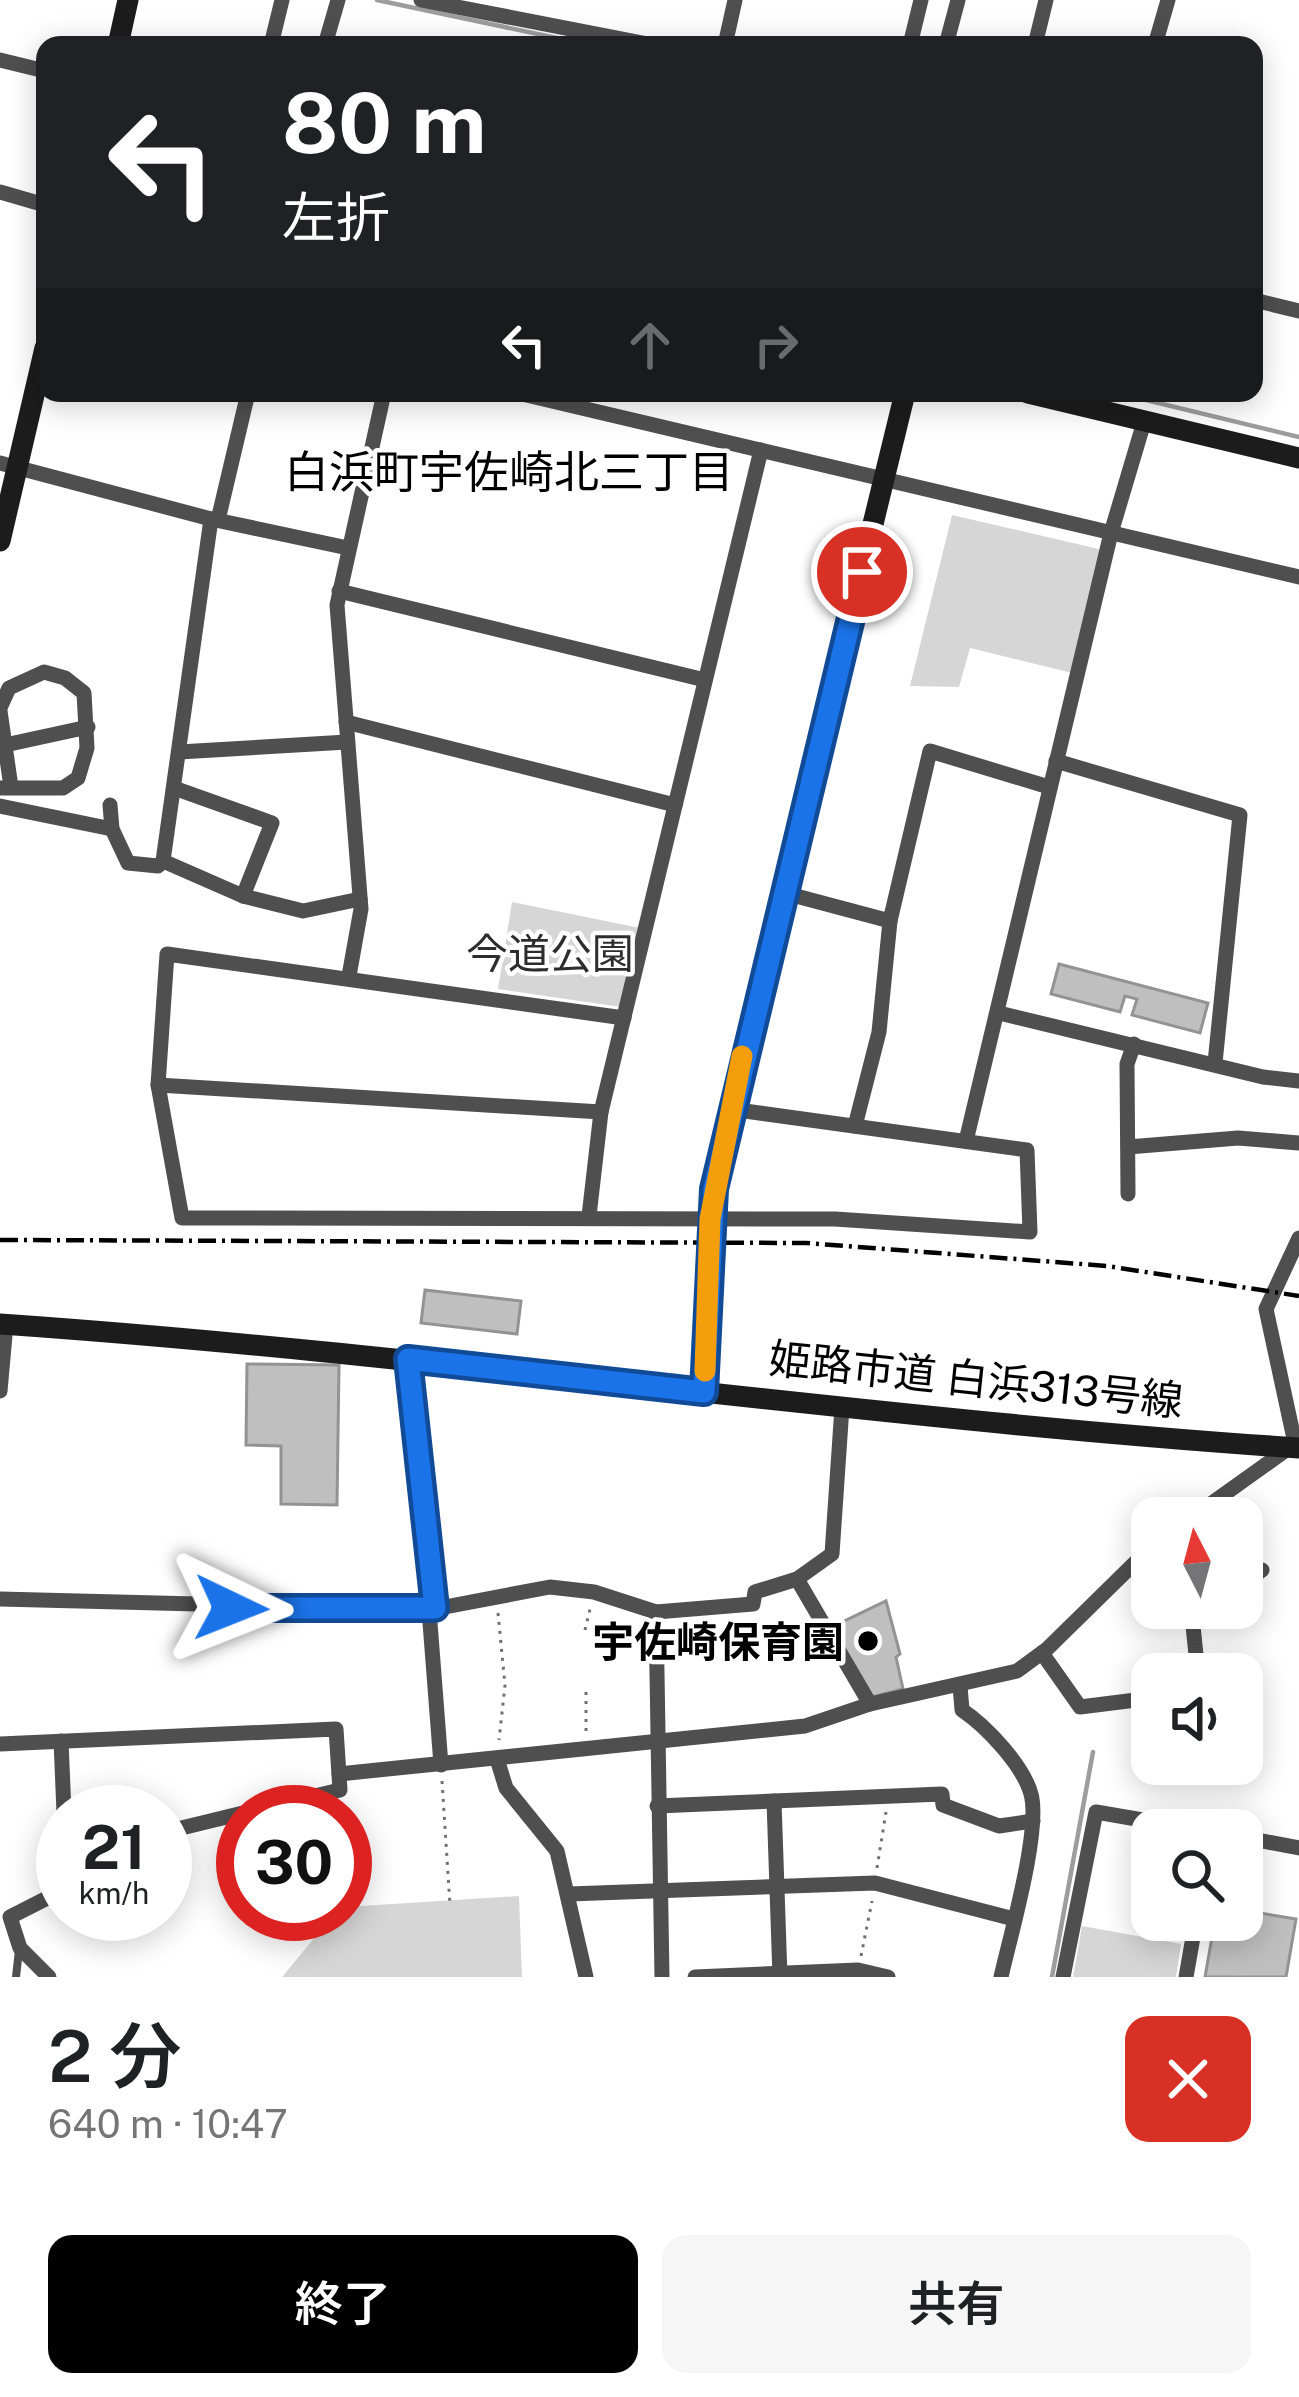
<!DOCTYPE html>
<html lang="ja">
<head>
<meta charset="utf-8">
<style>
	:root { --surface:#fff; --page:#f6f6f6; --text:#202124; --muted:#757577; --accent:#000 }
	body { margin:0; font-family:"Public Sans","Noto Sans JP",sans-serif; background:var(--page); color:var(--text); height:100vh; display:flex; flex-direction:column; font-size:45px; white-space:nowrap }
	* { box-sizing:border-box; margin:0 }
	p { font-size:39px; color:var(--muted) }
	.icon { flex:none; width:66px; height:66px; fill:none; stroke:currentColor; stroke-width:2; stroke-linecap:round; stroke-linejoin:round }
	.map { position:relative; height:1977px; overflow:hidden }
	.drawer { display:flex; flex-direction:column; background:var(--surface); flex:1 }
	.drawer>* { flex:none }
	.top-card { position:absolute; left:36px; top:36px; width:1227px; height:366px; border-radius:24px; box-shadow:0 6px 30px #0003; background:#202124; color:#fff; overflow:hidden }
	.needle { width:78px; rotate:354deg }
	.controls { position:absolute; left:1131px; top:1497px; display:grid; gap:24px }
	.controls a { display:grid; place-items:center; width:132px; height:132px; border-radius:24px; background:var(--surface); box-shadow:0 6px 30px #0003; font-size:60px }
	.speed { position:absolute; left:36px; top:1785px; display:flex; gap:24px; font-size:60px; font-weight:700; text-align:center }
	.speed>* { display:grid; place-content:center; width:156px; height:156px; border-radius:50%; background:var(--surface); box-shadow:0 6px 30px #0003; line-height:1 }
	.speed small { font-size:30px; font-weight:400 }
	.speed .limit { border:18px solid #d22; background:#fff; color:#111 }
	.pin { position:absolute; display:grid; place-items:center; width:102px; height:102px; color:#fff; margin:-51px; border:6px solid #fff; border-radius:50%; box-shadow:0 3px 12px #0007 }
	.me { position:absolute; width:132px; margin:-66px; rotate:92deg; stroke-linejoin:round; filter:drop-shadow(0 0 9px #0008) }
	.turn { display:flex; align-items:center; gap:42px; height:252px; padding:0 48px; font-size:54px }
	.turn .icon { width:156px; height:156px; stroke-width:2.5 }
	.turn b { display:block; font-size:84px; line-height:102px }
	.lanes { display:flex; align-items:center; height:114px; padding:0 48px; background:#0003; justify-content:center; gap:60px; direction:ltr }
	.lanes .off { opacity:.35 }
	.round { display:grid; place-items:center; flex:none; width:126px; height:126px; border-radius:24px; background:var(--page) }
	.overview { display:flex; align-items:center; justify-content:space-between; height:204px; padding:0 48px }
	h1 { font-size:72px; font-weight:600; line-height:90px }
	.cta { display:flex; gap:24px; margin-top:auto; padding:24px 48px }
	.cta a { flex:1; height:138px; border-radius:24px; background:var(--accent); color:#fff; font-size:48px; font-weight:600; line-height:138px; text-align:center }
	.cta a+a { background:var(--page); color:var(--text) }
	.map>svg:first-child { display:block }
</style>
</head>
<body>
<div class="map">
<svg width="1299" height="1977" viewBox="0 0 1299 1977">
	<rect width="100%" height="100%" fill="#fff"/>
	<g fill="#d6d6d6">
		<path d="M 952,515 L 1103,550 L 1072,673 L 970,648 L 959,687 L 910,686 Z"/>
		<path d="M 512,902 L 640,928 L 621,1007 L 498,989 Z"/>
		<path d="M 519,1896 L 522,1977 L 282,1977 L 334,1914 L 345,1914 L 345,1907 Z"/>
		<path d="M 1082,1926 L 1181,1944 L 1176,1977 L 1073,1977 Z"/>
	</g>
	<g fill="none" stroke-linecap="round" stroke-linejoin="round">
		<g stroke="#9d9d9d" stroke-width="4.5">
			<path d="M 377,0 L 590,45"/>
			<path d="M 1117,393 L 1299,437"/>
			<path d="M 1052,1977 L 1093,1752"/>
		</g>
	</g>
	<g fill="#bfbfbf" stroke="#939393" stroke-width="3">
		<path d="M 1059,964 L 1208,1003 L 1200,1033 L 1132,1015 L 1137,999 L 1125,996 L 1120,1012 L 1051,994 Z"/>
		<path d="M 425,1290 L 521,1301 L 517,1334 L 421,1323 Z"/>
		<path d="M 247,1364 L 339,1365 L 337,1505 L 281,1504 L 281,1446 L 246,1445 Z"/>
		<path d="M 886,1601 L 900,1654 L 896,1657 L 903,1689 L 872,1697 L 832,1627 Z"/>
		<path d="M 1242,1910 L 1296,1919 L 1286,1977 L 1205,1977 L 1215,1920 L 1242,1920 Z"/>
	</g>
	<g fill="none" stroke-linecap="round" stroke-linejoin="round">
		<g stroke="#717171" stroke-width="3" stroke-dasharray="3 6" stroke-linecap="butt">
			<path d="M 498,1613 L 505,1685 L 499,1740"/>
			<path d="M 585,1630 L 591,1605"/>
			<path d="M 586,1692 L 586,1732"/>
			<path d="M 442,1781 L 450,1905"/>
			<path d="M 877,1868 L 886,1812"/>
			<path d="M 861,1956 L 872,1901"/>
		</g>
		<path stroke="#4f4f4f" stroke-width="8" d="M 16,1977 L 19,1950"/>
		<g stroke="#4f4f4f" stroke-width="15">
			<path d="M 421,0 L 653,45"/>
			<path d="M 271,45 L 282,0"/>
			<path d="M 325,45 L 338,0"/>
			<path d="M 725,45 L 735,0"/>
			<path d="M 910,45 L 921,0"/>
			<path d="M 946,45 L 958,0"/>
			<path d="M 1035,45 L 1046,0"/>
			<path d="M 1155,45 L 1168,0"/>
			<path d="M 0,60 L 45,71"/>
			<path d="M 0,192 L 45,205"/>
			<path d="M 1254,300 L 1299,311"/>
			<path d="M 518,393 L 1299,577"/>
			<path d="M 0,463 L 211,519 L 348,548"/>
			<path d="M 211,519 L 163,861 L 243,896 L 303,911 L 360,899"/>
			<path d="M 218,520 L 248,393"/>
			<path d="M 339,591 L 705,680"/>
			<path d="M 0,708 L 9,688 L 44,672 L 65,678 L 84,693 L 87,748 L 78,778 L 63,788 L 0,788"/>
			<path d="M 0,711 L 11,787"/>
			<path d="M 346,722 L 675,805"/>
			<path d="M 5,745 L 88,727"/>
			<path d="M 179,752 L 347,742"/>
			<path d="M 1056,761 L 1240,815 L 1215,1063"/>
			<path d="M 174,788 L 272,823 L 243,896"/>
			<path d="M 110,805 L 112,829 L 128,863 L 158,866 L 163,861"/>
			<path d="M 0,806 L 112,829"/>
			<path d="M 781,892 L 890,921 L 930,751 L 1049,787"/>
			<path d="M 349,976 L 361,909 L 337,605 L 384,393"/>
			<path d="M 999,1013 L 1263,1077 L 1299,1081"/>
			<path d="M 624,1018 L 167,954 L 158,1085 L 182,1218 L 835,1219 L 1030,1232 L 1027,1150 L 730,1109"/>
			<path d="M 158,1085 L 601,1112"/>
			<path d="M 855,1126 L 879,1032 L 890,921"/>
			<path d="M 966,1141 L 1111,533 L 1144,422"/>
			<path d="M 1128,1147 L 1238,1138 L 1299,1143"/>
			<path d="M 1128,1194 L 1127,1064 L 1134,1044"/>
			<path d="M 589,1216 L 601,1112 L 761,450"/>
			<path d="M 408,1359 L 435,1608"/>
			<path d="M 0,1391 L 6,1324"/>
			<path d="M 1296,1448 L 1266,1309 L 1299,1238"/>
			<path d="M 1191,1518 L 1289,1448"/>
			<path d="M 797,1579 L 870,1704"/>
			<path d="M 1242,1585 L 1262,1570"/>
			<path d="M 0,1599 L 429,1610 L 550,1587 L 594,1592 L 656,1612 L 753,1604 L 755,1592 L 797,1579 L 832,1554 L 842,1407"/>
			<path d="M 429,1610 L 441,1765"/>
			<path d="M 656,1612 L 662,1977"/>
			<path d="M 1042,1653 L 1080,1707 L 1152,1698"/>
			<path d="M 1198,1674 L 1192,1616 L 1207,1608"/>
			<path d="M 960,1686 L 962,1710 C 986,1726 1023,1765 1031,1794 C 1041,1830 1010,1937 1001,1977"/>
			<path d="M 61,1741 L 64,1812"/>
			<path d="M 0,1744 L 336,1729 L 340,1790 L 248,1812"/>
			<path d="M 497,1759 L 506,1788 L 557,1851 L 586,1977"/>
			<path d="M 339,1774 L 805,1726 L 870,1704 L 1017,1671 L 1047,1649 L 1152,1546"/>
			<path d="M 774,1801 L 780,1977"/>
			<path d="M 657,1806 L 942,1794 L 943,1805 L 999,1826 L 1033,1821"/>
			<path d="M 165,1832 L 243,1813"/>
			<path d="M 1242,1837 L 1299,1848"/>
			<path d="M 569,1894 L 875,1883 L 1014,1919"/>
			<path d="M 49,1977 L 20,1948 L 10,1917 L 63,1890"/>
			<path d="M 695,1977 L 858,1970 L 888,1977"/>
			<path d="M 1063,1977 L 1096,1812 L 1201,1830"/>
			<path d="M 1186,1977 L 1196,1920"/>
		</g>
		<g stroke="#1c1c1c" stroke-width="21">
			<path d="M 118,45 L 128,0"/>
			<path d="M 1028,393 L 1299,458"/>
			<path d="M 0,541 L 45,348"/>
			<path d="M 0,1324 C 434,1354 865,1419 1299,1448"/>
			<path d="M 704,1392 L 710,1219 L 730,1109 L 905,393"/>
		</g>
		<path stroke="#000" stroke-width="4.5" stroke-dasharray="18 6 3 6" stroke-linecap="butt" d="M 0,1240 L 806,1243 L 1107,1266 L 1299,1296"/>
	</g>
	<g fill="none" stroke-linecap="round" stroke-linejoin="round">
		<g stroke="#114b97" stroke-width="30">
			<path id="route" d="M 231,1608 L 435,1608 L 408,1359 L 704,1392 L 714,1189 L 862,572"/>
		</g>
		<use href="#route" stroke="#1a73e8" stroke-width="21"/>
		<path stroke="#f59e0b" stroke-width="21" d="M 705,1371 L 710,1219 L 742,1056"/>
	</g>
	<circle fill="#000" stroke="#fff" stroke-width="4.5" cx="868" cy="1641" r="12"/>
	<g text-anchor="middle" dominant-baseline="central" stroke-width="9" stroke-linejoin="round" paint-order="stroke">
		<g font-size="42" fill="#2d2d2d" stroke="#fff">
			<text x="550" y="953">今道公園</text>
		</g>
		<g font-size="42" fill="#000" stroke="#fff">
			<text transform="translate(976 1379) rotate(6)">姫路市道 白浜313号線</text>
		</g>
		<g font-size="42" font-weight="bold" fill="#000" stroke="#fff" text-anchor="end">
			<text x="844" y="1641">宇佐崎保育園</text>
		</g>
		<g font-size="45" fill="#000" stroke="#fff">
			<text x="509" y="471">白浜町宇佐崎北三丁目</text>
		</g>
	</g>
</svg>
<div class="controls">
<a><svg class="needle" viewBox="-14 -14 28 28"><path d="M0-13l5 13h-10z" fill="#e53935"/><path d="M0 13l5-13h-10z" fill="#757577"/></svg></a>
<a><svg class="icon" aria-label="sound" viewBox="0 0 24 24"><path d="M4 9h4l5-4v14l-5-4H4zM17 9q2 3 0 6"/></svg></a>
<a><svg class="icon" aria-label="search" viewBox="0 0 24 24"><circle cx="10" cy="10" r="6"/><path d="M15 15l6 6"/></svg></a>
</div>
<div class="speed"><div>21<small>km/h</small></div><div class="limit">30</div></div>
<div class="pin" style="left:862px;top:572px;background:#d93025"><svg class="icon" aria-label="arrive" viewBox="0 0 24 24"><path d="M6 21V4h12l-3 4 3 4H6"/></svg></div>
<svg class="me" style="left:231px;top:1608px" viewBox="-20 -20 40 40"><path d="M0-17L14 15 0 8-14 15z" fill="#1a73e8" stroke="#fff" stroke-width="4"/></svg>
<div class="top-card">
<div class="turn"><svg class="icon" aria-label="left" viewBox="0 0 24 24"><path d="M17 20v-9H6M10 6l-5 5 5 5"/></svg><div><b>80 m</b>左折</div></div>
<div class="lanes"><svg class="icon" aria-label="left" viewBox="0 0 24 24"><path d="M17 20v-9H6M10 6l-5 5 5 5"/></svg><svg class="icon off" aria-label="ahead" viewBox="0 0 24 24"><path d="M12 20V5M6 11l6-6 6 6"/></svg><svg class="icon off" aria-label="right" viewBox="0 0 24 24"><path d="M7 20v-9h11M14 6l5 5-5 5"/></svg></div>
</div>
</div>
<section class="drawer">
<div class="overview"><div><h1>2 分</h1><p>640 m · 10:47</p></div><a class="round" style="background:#d93025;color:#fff"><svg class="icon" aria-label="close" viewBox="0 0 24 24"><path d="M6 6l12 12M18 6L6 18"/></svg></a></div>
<div class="cta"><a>終了</a><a>共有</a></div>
</section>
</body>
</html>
